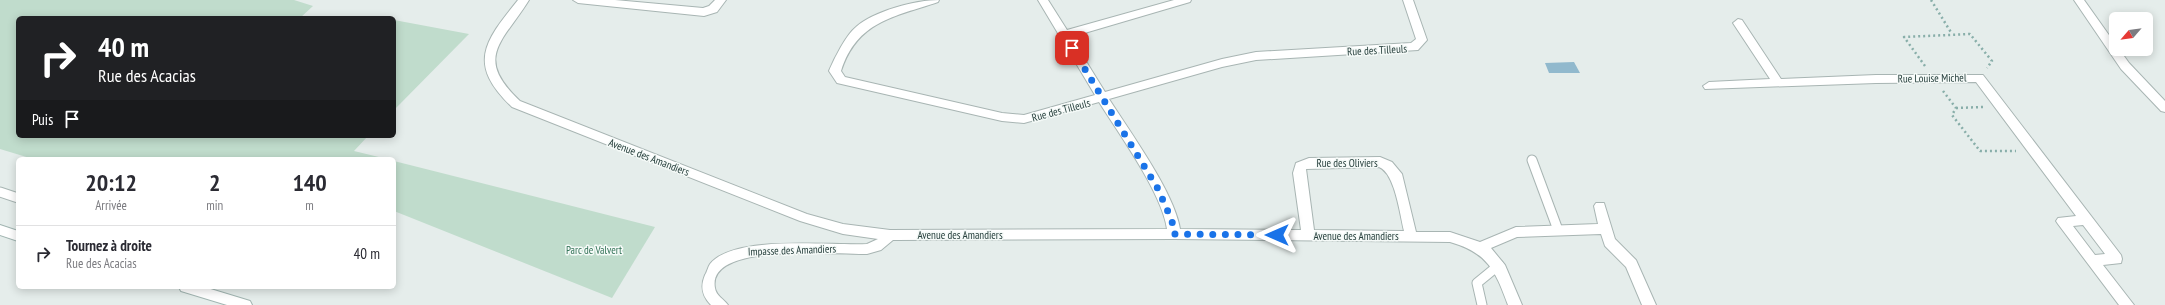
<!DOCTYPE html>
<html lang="fr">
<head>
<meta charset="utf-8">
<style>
	:root { --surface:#fff; --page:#f7f7f7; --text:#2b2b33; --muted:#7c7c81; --line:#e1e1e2 }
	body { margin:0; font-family:"PT Sans Narrow",sans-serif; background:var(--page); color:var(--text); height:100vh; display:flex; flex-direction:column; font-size:15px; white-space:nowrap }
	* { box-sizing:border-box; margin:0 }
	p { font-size:13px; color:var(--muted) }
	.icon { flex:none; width:22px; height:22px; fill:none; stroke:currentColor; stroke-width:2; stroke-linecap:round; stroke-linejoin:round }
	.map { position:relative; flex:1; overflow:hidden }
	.details { position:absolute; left:16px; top:157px; width:380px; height:132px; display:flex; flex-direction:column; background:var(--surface); border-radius:6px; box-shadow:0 2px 10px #0003 }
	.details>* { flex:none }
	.top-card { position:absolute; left:16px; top:16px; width:380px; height:122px; border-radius:6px; box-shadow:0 2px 10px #0003; background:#202124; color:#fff; overflow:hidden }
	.needle { width:26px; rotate:242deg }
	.controls { position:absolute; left:2109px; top:12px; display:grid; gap:8px }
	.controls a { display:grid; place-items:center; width:44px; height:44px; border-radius:6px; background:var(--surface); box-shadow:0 2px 10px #0003; font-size:20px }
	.pin { position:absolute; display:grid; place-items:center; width:34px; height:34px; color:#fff; margin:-17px; border-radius:8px; box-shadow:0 2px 6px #0006 }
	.me { position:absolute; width:44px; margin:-22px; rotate:270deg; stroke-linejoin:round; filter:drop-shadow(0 0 3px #0008) }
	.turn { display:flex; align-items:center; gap:14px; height:84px; padding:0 16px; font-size:18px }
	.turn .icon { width:52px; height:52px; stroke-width:2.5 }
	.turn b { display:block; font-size:28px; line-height:34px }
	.then { display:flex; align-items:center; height:38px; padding:0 16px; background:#0003; gap:8px; font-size:15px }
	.eta { display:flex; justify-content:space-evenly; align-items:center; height:68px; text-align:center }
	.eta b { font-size:24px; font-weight:800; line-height:28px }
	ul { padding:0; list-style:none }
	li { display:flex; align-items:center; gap:12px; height:56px; padding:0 16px; border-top:1px solid var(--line) }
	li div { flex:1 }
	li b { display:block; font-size:15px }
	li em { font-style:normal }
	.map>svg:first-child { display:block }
</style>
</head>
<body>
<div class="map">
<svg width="2165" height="305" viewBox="0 0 2165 305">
	<rect width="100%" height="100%" fill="#e5edeb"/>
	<g fill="#c0dccc">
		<path d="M 0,0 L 294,0 L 313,6 L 300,18 L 18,18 L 18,136 L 368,136 L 354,151 L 387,159 L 33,159 L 0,149 Z"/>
		<path d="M 394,20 L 469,34 L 394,110 Z"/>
		<path d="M 394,161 L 655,227 L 612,298 L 394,211 Z"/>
	</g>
	<path fill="#91b9cd" d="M 1574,62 L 1580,73 L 1549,73 L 1545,63 Z"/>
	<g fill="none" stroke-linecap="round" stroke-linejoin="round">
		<g stroke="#a8b5b3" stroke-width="11">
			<g id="service">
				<path d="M 1532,160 L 1558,230"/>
				<path d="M 0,192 L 18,198"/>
				<path d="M 1482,305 L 1477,283 L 1499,265"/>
			</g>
		</g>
		<g stroke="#a8b5b3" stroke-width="2">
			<g id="minor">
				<path d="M 518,0 L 529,0 C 503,42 473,57 520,101 L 807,214 L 843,224 L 890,230 L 1167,229 C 1162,193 1119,134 1099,102 L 1024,123 L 1002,121 L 837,83 L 829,71 C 834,59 846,35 856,27 C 874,11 916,0 939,0 L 938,2 C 894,17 857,21 841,71 L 845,77 L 1002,113 L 1024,115 L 1095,95 L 1038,0 L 1048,0 L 1067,30 L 1174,0 L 1191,0 L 1190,2 L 1071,37 L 1105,92 L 1222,59 L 1256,52 L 1411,43 L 1416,39 L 1403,0 L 1413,0 L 1427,40 L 1418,50 L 1256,60 L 1222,67 L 1109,99 C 1130,132 1174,192 1180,229 L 1301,230 L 1293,173 L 1296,163 L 1309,158 L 1380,157 L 1392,162 L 1402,174 L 1416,232 L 1450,232 L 1480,242 L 1516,227 L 1598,224 L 1594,206 L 1596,203 L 1604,203 L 1615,239 L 1636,260 L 1656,305 L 1642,305 L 1626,267 L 1605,246 L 1601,234 L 1517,237 L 1491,248 L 1505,265 L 1522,305 L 1508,305 C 1495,270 1488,253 1450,242 L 1174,239 L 893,240 L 881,250 L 867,254 C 841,255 706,241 715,288 C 716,296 724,299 728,305 L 711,305 C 702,296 700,287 705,275 C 707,272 708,267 710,264 C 734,234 831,246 867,244 L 878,239 L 843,234 L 800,221 L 512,107 C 467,64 484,42 518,0 ZM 1379,167 C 1395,173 1400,215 1404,231 L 1314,230 L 1306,169 Z"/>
				<path d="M 573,0 L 615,0 L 703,8 L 709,6 L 715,0 L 726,0 L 717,12 L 704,16 L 578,3 Z"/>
				<path d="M 2074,0 L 2084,0 L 2116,45 L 2116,49 L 2119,49 L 2129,63 L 2165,101 L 2165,112 L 2161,111 L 2121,69 Z"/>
				<path d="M 1738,19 L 1742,20 L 1781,79 L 1876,75 L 1983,75 L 2121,255 L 2122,259 L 2121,263 L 2103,265 L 2134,305 L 2119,305 L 2058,224 L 2056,221 L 2058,218 L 2076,216 L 1976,82 L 1876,83 L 1705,89 L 1703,86 L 1709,82 L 1770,79 L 1733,23 ZM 2083,225 L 2105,254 L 2095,255 L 2073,226 Z"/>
			</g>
		</g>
		<g stroke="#a1b5b1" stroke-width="2">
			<g id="secondary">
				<path d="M 0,225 L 18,231 L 18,241 L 0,235 Z"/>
				<path d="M 179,287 L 204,287 L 250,301 L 252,305 L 227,305 L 181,291 Z"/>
			</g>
		</g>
		<g stroke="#88aea9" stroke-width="2.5" stroke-dasharray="2 3" stroke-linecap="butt">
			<path d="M 1931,0 L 1952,34"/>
			<path d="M 1925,66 L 1904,37 L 1970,34 L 1992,61 L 1987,68"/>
			<path d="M 1943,91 L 1956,108 L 1952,115 L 1980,151 L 2016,151"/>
			<path d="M 1956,108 L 1983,107"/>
		</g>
		<use href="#service" stroke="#fff" stroke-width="9"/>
		<use href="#minor" fill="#fff" fill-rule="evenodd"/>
		<use href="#secondary" fill="#fff" fill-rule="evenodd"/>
	</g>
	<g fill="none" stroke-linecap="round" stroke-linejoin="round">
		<path stroke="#1a73e8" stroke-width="7" stroke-dasharray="0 12.6" d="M 1072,48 L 1158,189 L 1172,221 L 1174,234 L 1277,235"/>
	</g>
	<g text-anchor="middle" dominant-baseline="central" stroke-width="3" stroke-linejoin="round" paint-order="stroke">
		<g font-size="11" fill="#253e3b" stroke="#f5faf8">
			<text transform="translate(1377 50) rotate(-3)">Rue des Tilleuls</text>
			<text transform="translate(1932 78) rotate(-1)">Rue Louise Michel</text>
			<text transform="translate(1061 110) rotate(-15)">Rue des Tilleuls</text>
			<text transform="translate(649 157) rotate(21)">Avenue des Amandiers</text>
			<text x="1347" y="163">Rue des Oliviers</text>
			<text x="960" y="235">Avenue des Amandiers</text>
			<text x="1356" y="236">Avenue des Amandiers</text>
			<text transform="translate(792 250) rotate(-2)">Impasse des Amandiers</text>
		</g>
		<g font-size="11" fill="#327256" stroke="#f5faf8">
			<text x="594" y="250">Parc de Valvert</text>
		</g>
	</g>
</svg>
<div class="controls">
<a><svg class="needle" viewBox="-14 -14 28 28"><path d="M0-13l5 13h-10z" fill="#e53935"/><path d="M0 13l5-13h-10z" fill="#7c7c81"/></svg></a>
</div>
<div class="pin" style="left:1072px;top:48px;background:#d93025"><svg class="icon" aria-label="arrive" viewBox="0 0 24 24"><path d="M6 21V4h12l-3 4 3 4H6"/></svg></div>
<svg class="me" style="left:1277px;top:235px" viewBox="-20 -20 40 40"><path d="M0-17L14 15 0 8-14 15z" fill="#1a73e8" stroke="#fff" stroke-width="4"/></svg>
<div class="top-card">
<div class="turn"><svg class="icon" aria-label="right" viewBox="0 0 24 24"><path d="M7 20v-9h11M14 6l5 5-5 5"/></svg><div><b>40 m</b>Rue des Acacias</div></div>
<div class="then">Puis<svg class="icon" aria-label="arrive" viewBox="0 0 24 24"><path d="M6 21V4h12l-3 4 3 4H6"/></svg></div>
</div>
<section class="details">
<div class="eta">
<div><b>20:12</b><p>Arrivée</p></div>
<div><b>2</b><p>min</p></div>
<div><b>140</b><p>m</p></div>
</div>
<ul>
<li><svg class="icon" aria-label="right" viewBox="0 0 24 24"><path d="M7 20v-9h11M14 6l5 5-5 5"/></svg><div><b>Tournez à droite</b><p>Rue des Acacias</p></div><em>40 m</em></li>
</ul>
</section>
</div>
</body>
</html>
